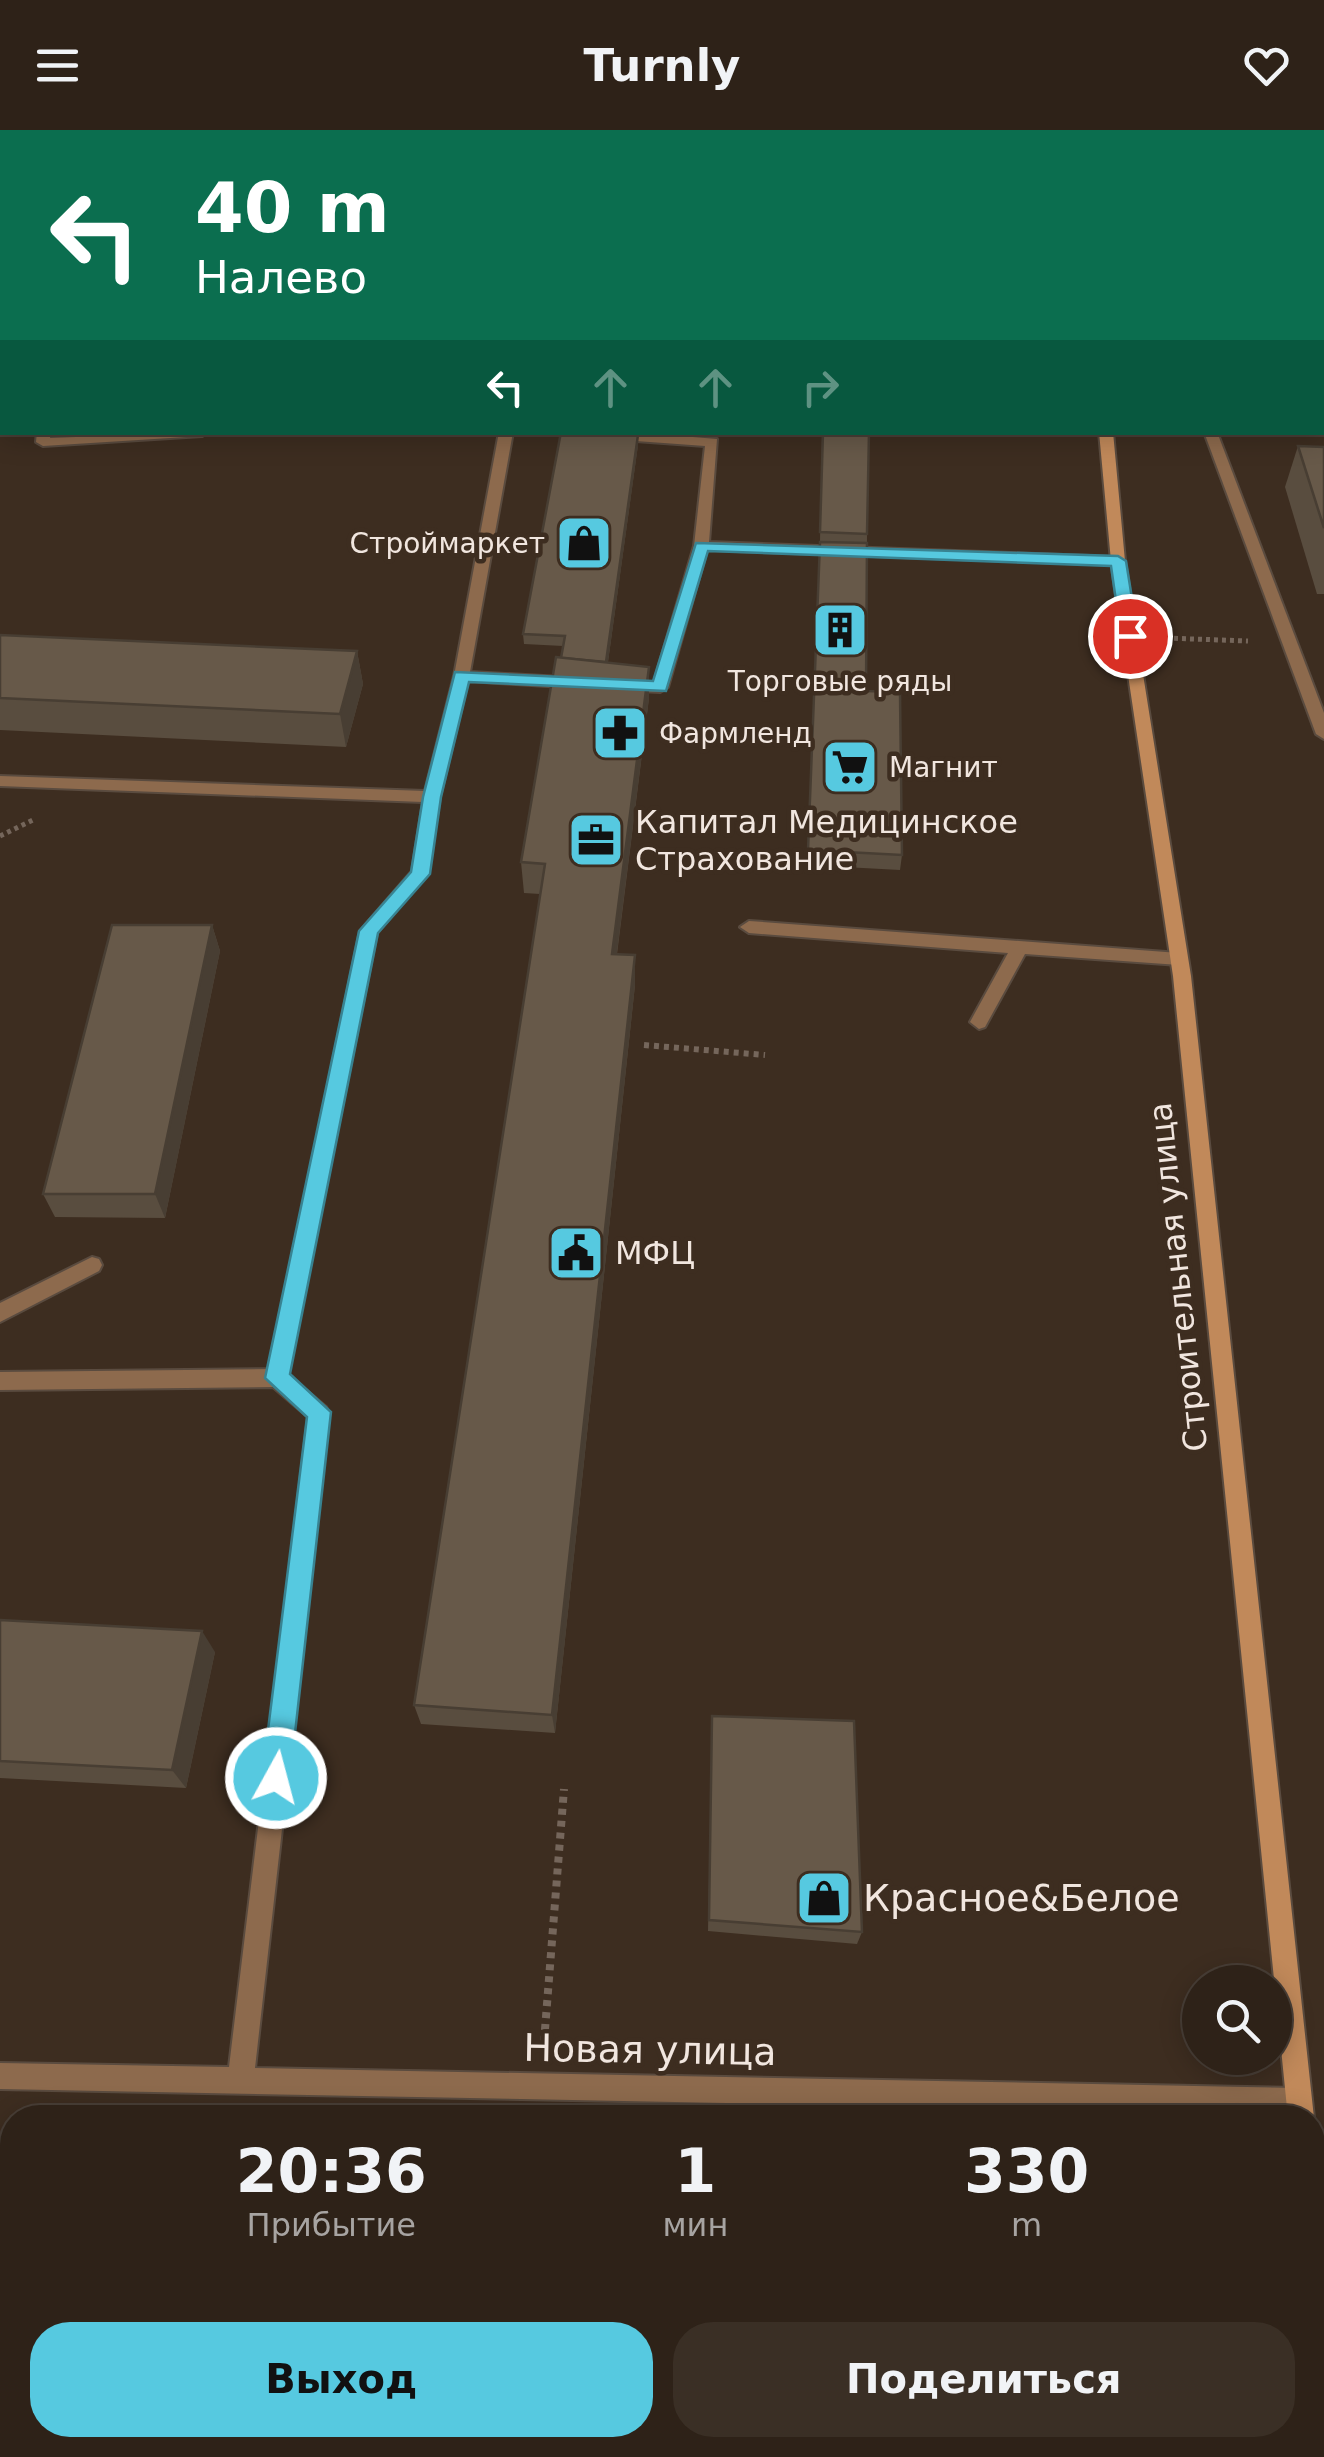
<!DOCTYPE html>
<html lang="ru">
<head>
<meta charset="utf-8">
<style>
	:root { --surface:#2e2218; --page:#3a2f25; --text:#f1f3f6; --muted:#a7a4a2; --line:#493f37; --accent:#56c9e0 }
	body { margin:0; font-family:"DejaVu Sans",sans-serif; background:var(--page); color:var(--text); height:100vh; display:flex; flex-direction:column; font-size:38px; white-space:nowrap }
	* { box-sizing:border-box; margin:0 }
	p { font-size:32px; color:var(--muted) }
	.icon { flex:none; width:55px; height:55px; fill:none; stroke:currentColor; stroke-width:2; stroke-linecap:round; stroke-linejoin:round }
	.map { position:relative; flex:1; overflow:hidden }
	.panel { position:absolute; left:0px; top:1975px; width:1325px; height:352px; display:flex; flex-direction:column; background:var(--surface); border-radius:40px 40px 0 0; box-shadow:0 5px 25px #0003,0 0 0 2px var(--line) }
	.panel>* { flex:none }
	.guide { position:absolute; left:0px; top:0px; width:1325px; height:305px; box-shadow:0 5px 25px #0003,0 0 0 2px var(--line); background:#0b6e4f; color:#fff; overflow:hidden }
	.tools { position:absolute; left:1182px; top:1835px; display:grid; gap:20px }
	.tools a { display:grid; place-items:center; width:110px; height:110px; border-radius:50%; background:var(--surface); box-shadow:0 5px 25px #0003,0 0 0 2px var(--line); font-size:50px }
	.pin { position:absolute; display:grid; place-items:center; width:85px; height:85px; color:#fff; margin:-42px; border:5px solid #fff; border-radius:50%; box-shadow:0 2px 10px #0007 }
	.me { position:absolute; width:110px; margin:-55px; rotate:7deg; stroke-linejoin:round; filter:drop-shadow(0 0 8px #0008) }
	.turn { display:flex; align-items:center; gap:35px; height:210px; padding:0 30px; font-size:45px }
	.turn .icon { width:130px; height:130px; stroke-width:2.5 }
	.turn b { display:block; font-size:70px; line-height:85px }
	.lanes { display:flex; align-items:center; height:95px; padding:0 30px; background:#0003; justify-content:center; gap:50px; direction:ltr }
	.lanes .off { opacity:.35 }
	.eta { display:flex; justify-content:space-evenly; align-items:center; height:170px; text-align:center }
	.eta b { font-size:60px; font-weight:800; line-height:70px }
	.button { display:flex; gap:20px; margin-top:auto; padding:20px 30px }
	.button a { flex:1; height:115px; border-radius:40px; background:var(--accent); color:#111; font-size:40px; font-weight:800; line-height:115px; text-align:center }
	.button a+a { background:var(--page); color:var(--text) }
	header { display:flex; justify-content:space-between; align-items:center; height:130px; padding:0 30px; background:var(--surface); font-size:45px; font-weight:800 }
	.map>svg:first-child { display:block }
</style>
</head>
<body>
<header><svg class="icon" aria-label="menu" viewBox="0 0 24 24"><path d="M4 6h16M4 12h16M4 18h16"/></svg>Turnly<svg class="icon" aria-label="heart" viewBox="0 0 24 24"><path d="M12 20l-8-8c-3-5 5-10 8-4 3-6 11-1 8 4z"/></svg></header>
<div class="map">
<svg width="1324" height="2327" viewBox="0 0 1324 2327">
	<rect width="100%" height="100%" fill="#3d2d20"/>
	<g fill="none" stroke-linecap="round" stroke-linejoin="round">
		<g stroke="#5a4b3f" stroke-width="4">
			<g id="lane">
				<path d="M 1274,0 L 1284,0 L 1286,2 L 1275,2 Z"/>
				<rect x="1322" y="20" width="2" height="6"/>
				<rect x="1322" y="109" width="2" height="8"/>
			</g>
		</g>
		<g stroke="#5a4b3f" stroke-width="4">
			<g id="street">
				<rect x="0" y="173" width="2" height="8"/>
				<rect x="1322" y="226" width="2" height="8"/>
				<path d="M 37,302 L 51,302 L 50,308 L 208,302 L 202,306 L 43,316 L 36,312 Z"/>
				<path d="M 499,302 L 513,302 L 470,542 L 579,548 L 587,553 L 579,558 L 468,551 L 440,667 L 428,743 L 377,803 L 288,1245 L 326,1277 L 329,1283 L 255,1938 L 1299,1958 L 1308,1962 L 1312,1971 L 1308,1980 L 1299,1984 L 0,1959 L 0,1933 L 229,1937 L 308,1287 L 273,1257 L 0,1260 L 0,1242 L 269,1239 L 360,801 L 412,741 L 423,672 L 0,656 L 0,646 L 425,661 L 454,546 Z"/>
				<path d="M 561,302 L 632,302 L 717,309 L 709,412 L 1118,427 L 1125,431 L 1118,435 L 707,420 L 668,557 L 660,562 L 623,560 L 618,558 L 618,552 L 654,552 L 694,416 L 705,316 L 567,306 Z"/>
				<path d="M 1204,302 L 1217,302 L 1324,583 L 1324,609 L 1316,604 Z"/>
				<path d="M 749,791 L 1179,823 L 1188,829 L 1179,835 L 1025,824 L 985,897 L 979,899 L 970,892 L 1008,823 L 749,803 L 740,797 Z"/>
				<path d="M 92,1127 L 99,1129 L 102,1135 L 99,1141 L 0,1192 L 0,1173 Z"/>
			</g>
		</g>
		<g stroke="#5a4b3f" stroke-width="4">
			<g id="secondary">
				<path d="M 1068,0 L 1078,0 L 1079,2 L 1068,2 Z"/>
				<path d="M 1099,302 L 1113,302 L 1125,431 L 1191,846 L 1314,1988 L 1312,1992 L 1312,1988 L 1288,1988 L 1173,846 L 1111,431 Z"/>
				<path d="M 1312,2072 L 1322,2075 L 1324,2081 L 1324,2200 L 1312,2192 Z"/>
			</g>
		</g>
		<g stroke="#75665b" stroke-width="5" stroke-dasharray="4 4" stroke-linecap="butt">
			<path d="M 1166,508 L 1248,511"/>
			<path d="M 0,706 L 35,689"/>
		</g>
		<path stroke="#75665b" stroke-width="6" stroke-dasharray="5 5" stroke-linecap="butt" d="M 644,915 L 765,925"/>
		<g stroke="#75665b" stroke-width="8" stroke-dasharray="6 6" stroke-linecap="butt">
			<path d="M 544,1912 L 564,1659"/>
			<path d="M 504,2327 L 505,2315"/>
		</g>
		<use href="#lane" fill="#8d6a4d" fill-rule="evenodd"/>
		<use href="#street" fill="#8d6a4d" fill-rule="evenodd"/>
		<use href="#secondary" fill="#c1895a" fill-rule="evenodd"/>
	</g>
	<g fill="#594d3f">
		<rect x="0" y="22" width="2" height="140"/>
		<path d="M 822,302 L 867,404 L 866,561 L 902,725 L 900,740 L 807,735 L 820,412 Z"/>
		<path d="M 638,305 L 638,315 L 608,532 L 649,568 L 617,824 L 635,855 L 555,1603 L 421,1594 L 414,1575 L 540,764 L 524,763 L 521,732 L 563,516 L 524,514 L 523,504 Z"/>
		<path d="M 1298,316 L 1324,317 L 1324,464 L 1317,464 L 1285,357 Z"/>
		<path d="M 0,505 L 357,521 L 363,554 L 346,617 L 0,600 Z"/>
		<path d="M 212,795 L 220,821 L 165,1088 L 55,1087 L 43,1064 Z"/>
		<path d="M 0,1490 L 215,1522 L 186,1658 L 0,1648 Z"/>
		<path d="M 712,1586 L 862,1802 L 857,1814 L 708,1801 Z"/>
	</g>
	<g fill="#483e33">
		<path d="M 638,305 L 638,315 L 606,546 L 606,536 Z"/>
		<path d="M 357,521 L 363,554 L 346,617 L 340,584 Z"/>
		<path d="M 649,537 L 649,568 L 613,854 L 612,824 Z"/>
		<path d="M 212,795 L 220,821 L 165,1088 L 155,1064 Z"/>
		<path d="M 635,825 L 635,855 L 555,1603 L 552,1585 Z"/>
		<path d="M 202,1501 L 215,1522 L 186,1658 L 172,1640 Z"/>
		<path d="M 231,2315 L 250,2315 L 267,2327 L 249,2327 Z"/>
	</g>
	<g fill="#675949" stroke="#483e33" stroke-width="2.5">
		<path d="M 130,0 L 609,0 L 610,2 L 130,2 Z"/>
		<rect x="1182" y="0" width="89" height="2"/>
		<rect x="0" y="22" width="2" height="113"/>
		<path d="M 561,302 L 604,302 L 638,305 L 606,532 L 561,528 L 565,506 L 523,504 Z"/>
		<path d="M 823,302 L 869,302 L 867,404 L 820,402 Z"/>
		<path d="M 1298,316 L 1324,317 L 1324,398 Z"/>
		<path d="M 820,412 L 867,413 L 866,561 L 900,562 L 902,725 L 808,720 Z"/>
		<path d="M 0,505 L 357,521 L 340,584 L 0,568 Z"/>
		<path d="M 556,527 L 649,537 L 612,824 L 635,825 L 552,1585 L 414,1575 L 545,734 L 521,732 Z"/>
		<path d="M 112,795 L 212,795 L 155,1064 L 43,1064 Z"/>
		<path d="M 0,1490 L 202,1501 L 172,1640 L 0,1631 Z"/>
		<path d="M 712,1586 L 854,1591 L 862,1802 L 709,1790 Z"/>
		<path d="M 12,2260 L 12,2315 L 231,2315 L 249,2327 L 0,2327 L 0,2261 Z"/>
	</g>
	<path fill="#56c9e0" stroke="#388392" stroke-width="2.5" d="M 696,413 L 1118,426 L 1126,431 L 1138,506 L 1130,511 L 1121,506 L 1111,436 L 708,421 L 666,561 L 469,552 L 441,667 L 430,744 L 378,803 L 290,1244 L 331,1282 L 290,1648 L 286,1657 L 276,1661 L 266,1657 L 262,1648 L 307,1287 L 265,1248 L 359,801 L 411,742 L 423,667 L 455,542 L 653,551 Z"/>
	<defs>
		<g id="shop-square" transform="scale(2.875)"><rect x="-9" y="-9" width="18" height="18" rx="4" fill="#56c9e0" stroke="#3d2d20"/><path d="M-5-2.5h2.3a2.7 3.5 0 0 1 5.4 0H5L5.5 6h-11ZM-1.5-2.5h3a1.5 2.3 0 0 0-3 0Z" fill="#111"/></g>
		<g id="building-square" transform="scale(2.875)"><rect x="-9" y="-9" width="18" height="18" rx="4" fill="#56c9e0" stroke="#3d2d20"/><path d="M-4-6H4V6H1V3H-1V6H-4ZM-2.5-4.3h1.7v1.8h-1.7ZM.8-4.3h1.7v1.8H.8ZM-2.5-1h1.7V.8h-1.7ZM.8-1h1.7V.8H.8Z" fill="#111"/></g>
		<g id="pharmacy-square" transform="scale(2.875)"><rect x="-9" y="-9" width="18" height="18" rx="4" fill="#56c9e0" stroke="#3d2d20"/><path d="M-2-6h4v4h4v4h-4v4h-4v-4h-4v-4h4Z" fill="#111"/></g>
		<g id="supermarket-square" transform="scale(2.875)"><rect x="-9" y="-9" width="18" height="18" rx="4" fill="#56c9e0" stroke="#3d2d20"/><path d="M-6-5.5h2.5l.6 2H6L4.5 2H-2.5L-4.4-4H-6ZM-1.5 3.2a1.3 1.3 0 1 0 .1 0ZM3 3.2a1.3 1.3 0 1 0 .1 0Z" fill="#111"/></g>
		<g id="office-square" transform="scale(2.875)"><rect x="-9" y="-9" width="18" height="18" rx="4" fill="#56c9e0" stroke="#3d2d20"/><path d="M-6-3h4V-5.5h4V-3h4V5H-6ZM-1-4.5V-3h2v-1.5ZM-6 0V1H6V0Z" fill="#111"/></g>
		<g id="civic-square" transform="scale(2.875)"><rect x="-9" y="-9" width="18" height="18" rx="4" fill="#56c9e0" stroke="#3d2d20"/><path d="M-.6-6.5H3V-4.5H.6V-3L4-1V1h2V6H-6V1h2V-1L-.6-3ZM-1.2 2.5V6h2.4V2.5Z" fill="#111"/></g>
	</defs>
	<g fill-rule="evenodd">
		<use href="#shop-square" x="584" y="413"/>
		<use href="#building-square" x="840" y="500"/>
		<use href="#pharmacy-square" x="620" y="603"/>
		<use href="#supermarket-square" x="850" y="637"/>
		<use href="#office-square" x="596" y="710"/>
		<use href="#civic-square" x="576" y="1123"/>
		<use href="#shop-square" x="824" y="1768"/>
	</g>
	<g text-anchor="middle" dominant-baseline="central" stroke-width="9" stroke-linejoin="round" paint-order="stroke">
		<g font-size="28" fill="#f1e6df" stroke="#3d2d20" text-anchor="start">
			<text x="545" y="413" text-anchor="end">Строймаркет</text>
			<text x="840" y="551" text-anchor="middle">Торговые ряды</text>
			<text x="659" y="603">Фармленд</text>
			<text x="889" y="637">Магнит</text>
		</g>
		<g font-size="32" fill="#f1e6df" stroke="#3d2d20" text-anchor="start">
			<text x="635" y="692">Капитал Медицинское<tspan x="635" dy="37">Страхование</tspan></text>
			<text x="615" y="1123">МФЦ</text>
		</g>
		<g font-size="32" fill="#f1e6df" stroke="#3d2d20">
			<text transform="translate(1178 1147) rotate(-96)">Строительная улица</text>
		</g>
		<g font-size="38" fill="#f1e6df" stroke="#3d2d20" text-anchor="start">
			<text x="863" y="1768">Красное&amp;Белое</text>
		</g>
		<g font-size="38" fill="#f1e6df" stroke="#3d2d20">
			<text transform="translate(650 1920) rotate(1)">Новая улица</text>
		</g>
	</g>
</svg>
<div class="tools">
<a><svg class="icon" aria-label="search" viewBox="0 0 24 24"><circle cx="10" cy="10" r="6"/><path d="M15 15l6 6"/></svg></a>
</div>
<div class="pin" style="left:1130px;top:506px;background:#d93025"><svg class="icon" aria-label="arrive" viewBox="0 0 24 24"><path d="M6 21V4h12l-3 4 3 4H6"/></svg></div>
<svg class="me" style="left:276px;top:1648px" viewBox="-20 -20 40 40"><circle r="17" fill="#56c9e0" stroke="#fff" stroke-width="3"/><path d="M0-11L8 9 0 5-8 9z" fill="#fff"/></svg>
<div class="guide">
<div class="turn"><svg class="icon" aria-label="left" viewBox="0 0 24 24"><path d="M17 20v-9H6M10 6l-5 5 5 5"/></svg><div><b>40 m</b>Налево</div></div>
<div class="lanes"><svg class="icon" aria-label="left" viewBox="0 0 24 24"><path d="M17 20v-9H6M10 6l-5 5 5 5"/></svg><svg class="icon off" aria-label="ahead" viewBox="0 0 24 24"><path d="M12 20V5M6 11l6-6 6 6"/></svg><svg class="icon off" aria-label="ahead" viewBox="0 0 24 24"><path d="M12 20V5M6 11l6-6 6 6"/></svg><svg class="icon off" aria-label="right" viewBox="0 0 24 24"><path d="M7 20v-9h11M14 6l5 5-5 5"/></svg></div>
</div>
<section class="panel">
<div class="eta">
<div><b>20:36</b><p>Прибытие</p></div>
<div><b>1</b><p>мин</p></div>
<div><b>330</b><p>m</p></div>
</div>
<div class="button"><a>Выход</a><a>Поделиться</a></div>
</section>
</div>
</body>
</html>
